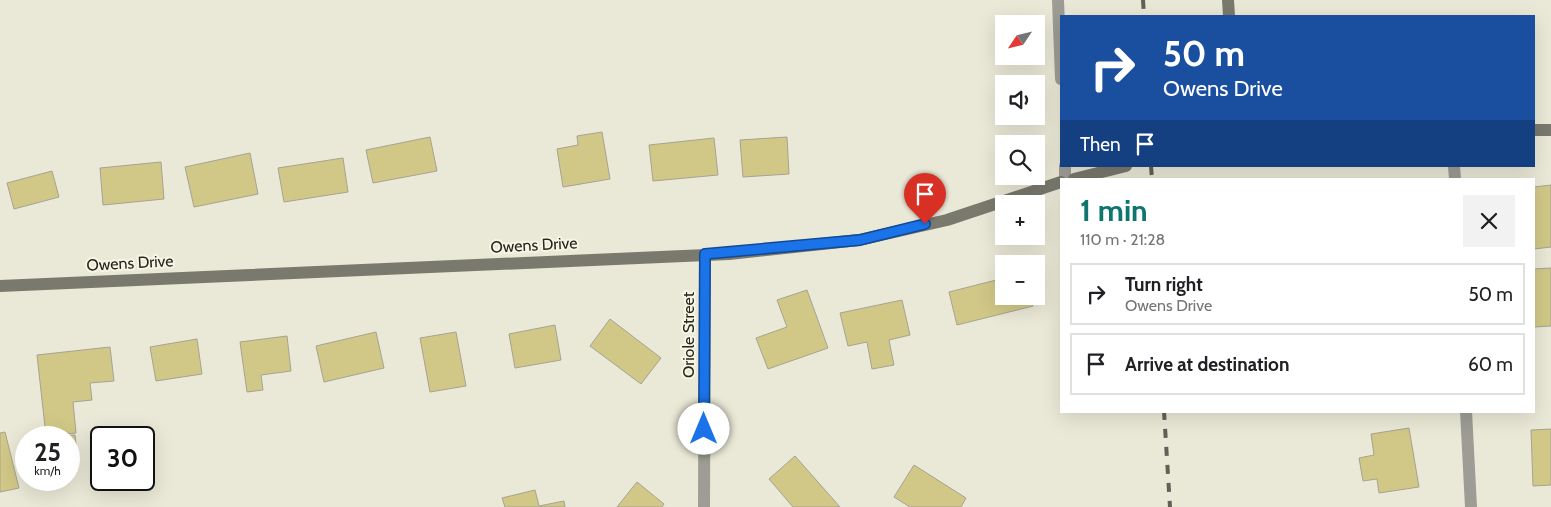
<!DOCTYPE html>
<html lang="en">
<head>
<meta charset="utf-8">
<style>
	:root { --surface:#fff; --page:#f2f2f2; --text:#202124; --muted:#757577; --line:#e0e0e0; --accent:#0f766e }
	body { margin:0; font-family:Cabin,sans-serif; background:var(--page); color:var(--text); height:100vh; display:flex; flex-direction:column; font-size:19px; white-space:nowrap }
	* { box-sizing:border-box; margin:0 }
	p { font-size:16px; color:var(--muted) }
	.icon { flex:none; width:28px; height:28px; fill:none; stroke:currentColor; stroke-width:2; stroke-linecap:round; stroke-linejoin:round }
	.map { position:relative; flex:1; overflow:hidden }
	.drawer { position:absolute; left:1060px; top:178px; width:475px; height:235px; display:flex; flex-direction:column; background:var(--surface); border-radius:0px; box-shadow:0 5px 20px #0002 }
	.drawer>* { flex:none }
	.guide { position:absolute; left:1060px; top:15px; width:475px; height:152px; border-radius:0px; box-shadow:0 5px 20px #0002; background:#1a4fa0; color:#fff; overflow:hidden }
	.needle { width:32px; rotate:235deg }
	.fabs { position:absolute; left:995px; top:15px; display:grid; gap:10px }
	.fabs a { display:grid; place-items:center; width:50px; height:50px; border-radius:0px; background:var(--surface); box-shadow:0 5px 20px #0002; font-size:25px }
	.speed { position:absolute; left:15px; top:426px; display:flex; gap:10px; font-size:25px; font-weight:700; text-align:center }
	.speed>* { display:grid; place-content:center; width:65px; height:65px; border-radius:50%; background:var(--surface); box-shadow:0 5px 20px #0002; line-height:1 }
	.speed small { font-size:12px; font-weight:400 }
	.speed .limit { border:2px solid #111; border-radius:8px; background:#fff; color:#111 }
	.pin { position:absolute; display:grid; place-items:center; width:42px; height:42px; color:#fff; margin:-51px -21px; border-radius:50% 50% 50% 0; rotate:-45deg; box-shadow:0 0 5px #0007 }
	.pin .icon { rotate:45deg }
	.me { position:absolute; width:55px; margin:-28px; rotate:0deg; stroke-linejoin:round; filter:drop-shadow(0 0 4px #0008) }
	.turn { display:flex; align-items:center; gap:18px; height:105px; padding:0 20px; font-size:22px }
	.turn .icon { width:65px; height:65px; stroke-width:2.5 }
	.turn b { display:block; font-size:35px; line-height:42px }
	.then { display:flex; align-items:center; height:48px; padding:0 20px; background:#0003; gap:10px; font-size:19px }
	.round { display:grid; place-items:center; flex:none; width:52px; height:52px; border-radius:0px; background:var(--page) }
	.head { display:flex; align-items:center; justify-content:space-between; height:85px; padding:0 20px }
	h1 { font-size:30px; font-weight:700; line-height:38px; color:var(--accent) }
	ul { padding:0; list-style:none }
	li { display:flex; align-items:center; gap:15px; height:62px; margin:0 10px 8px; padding:0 10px; border:2px solid var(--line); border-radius:0px }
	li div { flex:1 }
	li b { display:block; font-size:19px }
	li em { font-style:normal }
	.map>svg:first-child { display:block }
</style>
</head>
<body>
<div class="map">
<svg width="1551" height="507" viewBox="0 0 1551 507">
	<rect width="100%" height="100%" fill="#eae8d6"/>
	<g fill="#d1c887" stroke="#a5a393">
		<path d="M 602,132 L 610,179 L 563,187 L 557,149 L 578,145 L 577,136 Z"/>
		<path d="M 430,137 L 437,171 L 373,183 L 366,150 Z"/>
		<path d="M 787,137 L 789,174 L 743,177 L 740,140 Z"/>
		<path d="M 714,138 L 718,175 L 653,181 L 649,145 Z"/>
		<path d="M 250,153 L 258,194 L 194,207 L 185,167 Z"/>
		<path d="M 343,158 L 348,192 L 284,202 L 278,168 Z"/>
		<path d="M 161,162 L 164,199 L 103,205 L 100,168 Z"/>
		<path d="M 52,171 L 59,197 L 14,209 L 7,183 Z"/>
		<path d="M 1551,185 L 1551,247 L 1534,249 L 1534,187 Z"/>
		<path d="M 1551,268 L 1551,326 L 1534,327 L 1534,269 Z"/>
		<path d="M 1004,278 L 1004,296 L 1030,296 L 1033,306 L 957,325 L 949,292 Z"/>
		<path d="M 807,290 L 828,348 L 768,369 L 756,338 L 787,327 L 777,300 Z"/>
		<path d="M 902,300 L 910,335 L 889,340 L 894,365 L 872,369 L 867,342 L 848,346 L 840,313 Z"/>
		<path d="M 610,319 L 661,358 L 641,384 L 590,346 Z"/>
		<path d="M 555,325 L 561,360 L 515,368 L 509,334 Z"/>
		<path d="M 376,332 L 384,368 L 324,382 L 316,346 Z"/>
		<path d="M 456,332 L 466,386 L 430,392 L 420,338 Z"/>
		<path d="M 287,336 L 291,371 L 261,375 L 263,390 L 247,392 L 240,342 Z"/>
		<path d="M 197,339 L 202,374 L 156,381 L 150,347 Z"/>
		<path d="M 110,347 L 114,381 L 90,383 L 92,400 L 73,402 L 76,433 L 46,436 L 37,355 Z"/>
		<path d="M 1409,428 L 1419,487 L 1379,493 L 1377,479 L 1363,481 L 1359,458 L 1374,455 L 1371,434 Z"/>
		<path d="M 1551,429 L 1551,485 L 1533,486 L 1531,430 Z"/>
		<path d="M 5,432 L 19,488 L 0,492 L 0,433 Z"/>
		<path d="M 75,435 L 77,454 L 69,455 L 69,438 L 47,437 Z"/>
		<path d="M 795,456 L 840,507 L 793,507 L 769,479 Z"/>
		<path d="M 914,465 L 966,498 L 961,507 L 910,507 L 894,497 Z"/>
		<path d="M 637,482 L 664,504 L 662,507 L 617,507 Z"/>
		<path d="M 535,490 L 539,506 L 564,501 L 565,507 L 505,507 L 502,498 Z"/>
	</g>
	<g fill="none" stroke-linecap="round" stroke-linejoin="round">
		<g stroke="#9d9d95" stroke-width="12">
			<path d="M 1058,0 L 1061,79"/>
			<path d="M 1065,166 L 1065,179"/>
			<path d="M 1454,166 L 1455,179"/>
			<path d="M 1466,411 L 1471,507"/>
			<path d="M 704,507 L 705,254"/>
		</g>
		<g stroke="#7a796e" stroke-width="12">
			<path d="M 1228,0 L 1229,16"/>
			<path d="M 1534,130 L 1551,130"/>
			<path d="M 1074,179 L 1126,166"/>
			<path d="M 0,286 L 729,254 L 859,240 L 947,220 L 1061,182"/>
		</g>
		<g stroke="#636157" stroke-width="4" stroke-dasharray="9 9" stroke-linecap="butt">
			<path d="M 1143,0 L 1144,16"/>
			<path d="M 1151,166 L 1152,179"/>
			<path d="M 1164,411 L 1170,507"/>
		</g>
	</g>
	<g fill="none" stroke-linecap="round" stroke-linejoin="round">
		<g stroke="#114b97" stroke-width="12">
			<path id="route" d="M 704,429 L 705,254 L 860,240 L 925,224"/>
		</g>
		<use href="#route" stroke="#1a73e8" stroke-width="9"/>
	</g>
	<g text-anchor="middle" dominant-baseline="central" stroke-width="4" stroke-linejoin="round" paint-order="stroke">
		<g font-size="16" fill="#26251e" stroke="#f7f5e3">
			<text transform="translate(534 245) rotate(-3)">Owens Drive</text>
			<text transform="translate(130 263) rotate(-3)">Owens Drive</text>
			<text transform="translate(688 335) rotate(-90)">Oriole Street</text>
		</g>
	</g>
</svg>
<div class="fabs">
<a><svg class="needle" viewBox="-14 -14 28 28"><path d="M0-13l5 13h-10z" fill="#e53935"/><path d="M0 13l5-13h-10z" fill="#757577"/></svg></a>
<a><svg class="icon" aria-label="sound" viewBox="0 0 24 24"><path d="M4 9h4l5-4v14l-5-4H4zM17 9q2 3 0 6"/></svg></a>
<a><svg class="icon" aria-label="search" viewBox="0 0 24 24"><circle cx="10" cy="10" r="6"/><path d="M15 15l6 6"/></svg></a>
<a>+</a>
<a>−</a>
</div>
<div class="speed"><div>25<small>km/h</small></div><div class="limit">30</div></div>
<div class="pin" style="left:925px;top:224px;background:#d93025"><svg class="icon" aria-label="arrive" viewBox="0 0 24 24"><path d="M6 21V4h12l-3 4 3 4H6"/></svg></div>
<svg class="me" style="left:704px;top:429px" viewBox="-20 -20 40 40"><circle r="19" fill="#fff"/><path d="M0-13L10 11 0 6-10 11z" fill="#1a73e8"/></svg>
<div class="guide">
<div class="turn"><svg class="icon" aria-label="right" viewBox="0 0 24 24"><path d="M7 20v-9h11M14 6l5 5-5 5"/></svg><div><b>50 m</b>Owens Drive</div></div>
<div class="then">Then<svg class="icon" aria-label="arrive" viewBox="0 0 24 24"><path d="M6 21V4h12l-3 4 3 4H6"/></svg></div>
</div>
<section class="drawer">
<div class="head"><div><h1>1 min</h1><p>110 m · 21:28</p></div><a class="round"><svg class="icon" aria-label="close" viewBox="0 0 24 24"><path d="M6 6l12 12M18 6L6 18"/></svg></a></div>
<ul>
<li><svg class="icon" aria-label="right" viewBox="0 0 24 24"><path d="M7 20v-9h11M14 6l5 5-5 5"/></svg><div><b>Turn right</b><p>Owens Drive</p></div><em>50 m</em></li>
<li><svg class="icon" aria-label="arrive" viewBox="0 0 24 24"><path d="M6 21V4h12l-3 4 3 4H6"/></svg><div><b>Arrive at destination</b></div><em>60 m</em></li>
</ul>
</section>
</div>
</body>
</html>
